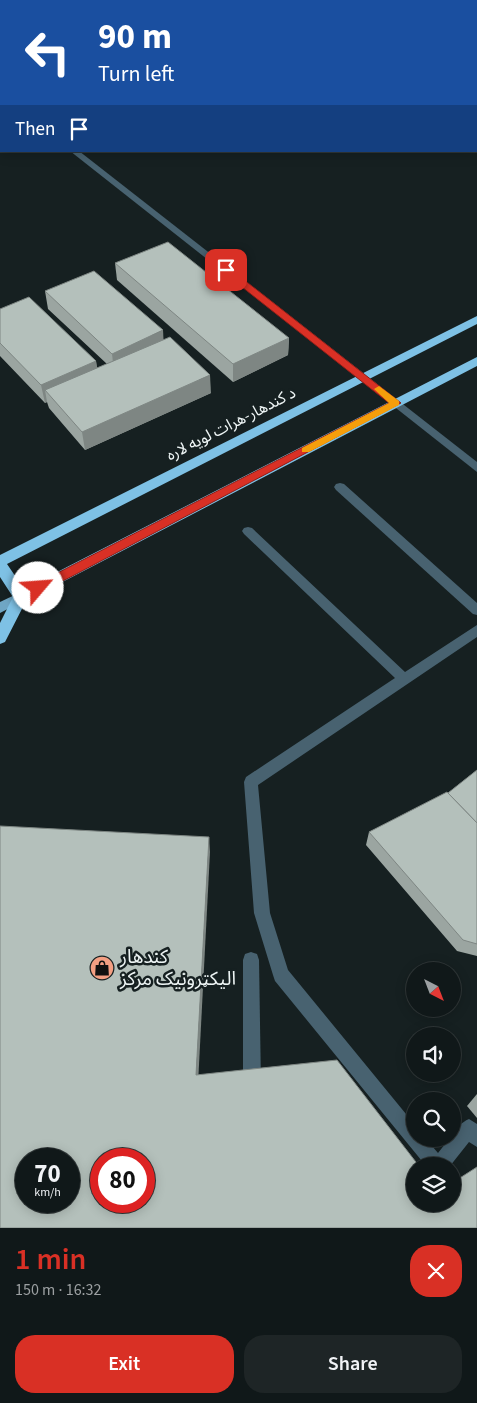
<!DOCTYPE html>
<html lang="en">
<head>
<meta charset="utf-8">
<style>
	:root { --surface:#101819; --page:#1e2526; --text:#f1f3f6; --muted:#9ca0a2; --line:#303738; --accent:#d93025 }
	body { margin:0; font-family:"Source Sans 3","Noto Sans Arabic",sans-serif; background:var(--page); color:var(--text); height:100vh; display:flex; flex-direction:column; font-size:19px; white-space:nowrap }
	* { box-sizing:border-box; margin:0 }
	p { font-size:16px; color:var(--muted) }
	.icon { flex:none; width:28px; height:28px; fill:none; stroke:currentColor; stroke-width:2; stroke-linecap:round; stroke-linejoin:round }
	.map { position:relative; height:1228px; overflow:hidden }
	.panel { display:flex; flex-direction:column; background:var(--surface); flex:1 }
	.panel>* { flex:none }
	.top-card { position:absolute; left:0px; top:0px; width:478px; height:152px; box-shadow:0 2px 12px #0003,0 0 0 1px var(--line); background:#1a4fa0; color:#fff; overflow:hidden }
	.needle { width:32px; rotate:138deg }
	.controls { position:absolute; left:406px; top:962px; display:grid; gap:10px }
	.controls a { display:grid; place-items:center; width:55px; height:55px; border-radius:50%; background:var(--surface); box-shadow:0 2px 12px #0003,0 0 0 1px var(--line); font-size:25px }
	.speed { position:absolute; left:15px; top:1148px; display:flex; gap:10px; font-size:25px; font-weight:700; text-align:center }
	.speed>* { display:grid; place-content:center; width:65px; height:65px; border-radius:50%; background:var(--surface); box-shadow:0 2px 12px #0003,0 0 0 1px var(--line); line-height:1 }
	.speed small { font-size:12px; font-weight:400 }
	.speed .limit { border:8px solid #d22; background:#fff; color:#111 }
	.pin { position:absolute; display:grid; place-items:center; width:42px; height:42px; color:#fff; margin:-21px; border-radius:10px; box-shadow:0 2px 8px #0006 }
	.me { position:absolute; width:55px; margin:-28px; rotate:63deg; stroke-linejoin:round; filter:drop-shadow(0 0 4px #0008) }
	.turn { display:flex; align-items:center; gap:18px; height:105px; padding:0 15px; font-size:22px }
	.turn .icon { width:65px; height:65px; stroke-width:2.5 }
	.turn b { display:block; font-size:35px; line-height:42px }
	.then { display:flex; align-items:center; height:48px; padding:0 15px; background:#0003; gap:10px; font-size:19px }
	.round { display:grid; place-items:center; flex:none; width:52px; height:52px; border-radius:20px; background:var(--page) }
	.summary { display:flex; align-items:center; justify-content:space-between; height:85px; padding:0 15px }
	h1 { font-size:30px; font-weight:600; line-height:38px; color:var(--accent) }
	.action { display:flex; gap:10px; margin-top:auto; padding:10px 15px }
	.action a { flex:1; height:58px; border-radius:20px; background:var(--accent); color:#fff; font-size:20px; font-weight:600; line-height:58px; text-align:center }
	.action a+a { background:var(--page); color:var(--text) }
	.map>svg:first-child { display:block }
</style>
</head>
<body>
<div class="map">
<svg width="477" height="1228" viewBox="0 0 477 1228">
	<rect width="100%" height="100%" fill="#162021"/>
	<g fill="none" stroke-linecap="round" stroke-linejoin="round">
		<g fill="#486270" fill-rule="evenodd">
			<rect x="0" y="92" width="1" height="5"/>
			<path d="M 70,151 L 79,151 L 477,462 L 477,472 Z"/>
			<path d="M 340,483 L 344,484 L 477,603 L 477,615 L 473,614 L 336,490 L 334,487 L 336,484 Z"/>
			<path d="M 248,527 L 252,528 L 405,672 L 477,625 L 477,637 L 258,785 L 270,913 L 288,970 L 415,1125 L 415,1139 L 426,1139 L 438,1153 L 449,1139 L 452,1139 C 452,1130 462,1122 469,1119 L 477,1124 L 477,1147 L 469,1142 L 450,1166 L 426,1166 L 275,981 L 273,975 L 254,913 L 244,782 L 246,777 L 395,678 L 244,534 L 242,531 L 244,528 Z"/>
			<path d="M 251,952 L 257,954 L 259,960 L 261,1086 L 258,1092 L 252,1095 L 246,1092 L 243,1086 L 243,960 L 245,954 Z"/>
		</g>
		<path fill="#6fa6c4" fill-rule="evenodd" d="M 21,592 L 25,594 L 27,597 L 25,600 L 0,613 L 0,602 Z"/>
		<path fill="#7ec1e5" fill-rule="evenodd" d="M 477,316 L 477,324 L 7,564 L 24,589 L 477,357 L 477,366 L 26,601 L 5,642 L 0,644 L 0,623 L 13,597 L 0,577 L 0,555 Z"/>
	</g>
	<g fill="#9ba5a1">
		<path d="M 29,0 L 97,0 L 98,1 L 31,1 Z"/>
		<path d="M 185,0 L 285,0 L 280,1 L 187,1 L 187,0 Z"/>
		<path d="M 364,0 L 439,0 L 439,1 L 367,1 Z"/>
		<path d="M 457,0 L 477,0 L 477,9 L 476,9 L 476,1 L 460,1 Z"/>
		<path d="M 0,29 L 1,30 L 1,56 L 0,57 Z"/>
		<path d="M 115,263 L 289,338 L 288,355 L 233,382 L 117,280 Z"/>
		<path d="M 45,291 L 164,340 L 211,393 L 85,450 L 49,408 L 47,402 L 45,403 L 0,356 L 0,309 L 96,361 L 97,368 L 107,364 L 48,309 Z"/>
		<path d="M 477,770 L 477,956 L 457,951 L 366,845 L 369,832 L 448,793 Z"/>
		<path d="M 477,1094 L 477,1118 L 467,1106 Z"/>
	</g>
	<g fill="#7e8683">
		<path d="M 76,0 L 97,0 L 98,1 L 72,1 Z"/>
		<path d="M 262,0 L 285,0 L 280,1 L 259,1 Z"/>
		<rect x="476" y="51" width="1" height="15"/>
		<rect x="476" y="89" width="1" height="12"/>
		<path d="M 163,330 L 164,348 L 114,371 L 112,354 Z"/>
		<path d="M 289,338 L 288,355 L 233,382 L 233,364 Z"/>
		<path d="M 96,361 L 98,378 L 45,390 L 47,402 L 45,403 L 41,385 Z"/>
		<path d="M 210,375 L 211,393 L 85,450 L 82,432 Z"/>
		<path d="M 209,837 L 210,852 L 198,1084 L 196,1075 Z"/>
	</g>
	<g fill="#b4c0bb" stroke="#7e8683" fill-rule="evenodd">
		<path d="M 45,0 L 76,0 L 72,1 L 47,1 Z"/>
		<path d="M 164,0 L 177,0 L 179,1 L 159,1 Z"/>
		<path d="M 204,0 L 247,0 L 248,1 L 206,1 Z"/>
		<path d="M 391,0 L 404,0 L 402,1 L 393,1 Z"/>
		<path d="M 404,0 L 437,0 L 439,1 L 402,1 Z"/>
		<path d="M 476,18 L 477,19 L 477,51 L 476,51 Z"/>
		<path d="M 0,29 L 1,30 L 1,40 L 0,40 Z"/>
		<rect x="476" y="71" width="1" height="18"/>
		<path d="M 168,242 L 289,338 L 233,364 L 115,263 Z"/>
		<path d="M 94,271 L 163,330 L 112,354 L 45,291 Z"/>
		<path d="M 29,297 L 96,361 L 41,385 L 0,343 L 0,309 Z"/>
		<path d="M 170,337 L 210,375 L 82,432 L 45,390 Z"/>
		<path d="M 477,770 L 477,823 L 448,793 Z"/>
		<path d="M 447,792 L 477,823 L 477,944 L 463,940 L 369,832 Z"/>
		<path d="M 0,826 L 209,837 L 196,1075 L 337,1060 L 419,1166 L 415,1166 L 415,1204 L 452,1204 L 452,1183 L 477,1167 L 477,1228 L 0,1228 ZM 26,1159 L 69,1159 L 69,1201 L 26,1201 ZM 101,1159 L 144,1159 L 144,1201 L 101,1201 Z"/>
	</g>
	<path fill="#d93025" stroke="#8d1f18" d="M 223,268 L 229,268 L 401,403 L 42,592 L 34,592 L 34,585 L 389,403 L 223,272 Z"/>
	<path fill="#f59e0b" d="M 379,386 L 399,401 L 399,405 L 309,452 L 302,452 L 302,448 L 389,403 L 374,389 Z"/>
	<defs>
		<g id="shop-disc" transform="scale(1.25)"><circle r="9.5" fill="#f39f83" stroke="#162021"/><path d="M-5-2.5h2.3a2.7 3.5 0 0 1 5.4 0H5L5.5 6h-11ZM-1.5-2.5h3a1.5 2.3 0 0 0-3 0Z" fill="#111"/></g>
	</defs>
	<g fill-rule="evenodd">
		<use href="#shop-disc" x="102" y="968"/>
	</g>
	<g text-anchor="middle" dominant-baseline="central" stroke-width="5" stroke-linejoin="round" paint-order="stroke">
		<g font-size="16" fill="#eef5f5" stroke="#162021">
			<text transform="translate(231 424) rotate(-27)">د کندهار-هرات لويه لاره</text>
		</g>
		<g font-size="19" fill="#eef5f5" stroke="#162021" text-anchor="start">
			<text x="120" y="957">کندهار<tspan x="120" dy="22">الیکټرونیک مرکز</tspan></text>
		</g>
	</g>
</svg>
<div class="controls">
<a><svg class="needle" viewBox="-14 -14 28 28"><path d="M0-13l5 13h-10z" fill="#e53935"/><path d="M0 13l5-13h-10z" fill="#9ca0a2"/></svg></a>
<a><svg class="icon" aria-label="sound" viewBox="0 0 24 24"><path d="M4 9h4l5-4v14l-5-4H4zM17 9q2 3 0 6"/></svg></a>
<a><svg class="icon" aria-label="search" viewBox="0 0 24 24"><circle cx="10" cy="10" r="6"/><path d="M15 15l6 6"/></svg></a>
<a><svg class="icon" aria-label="layers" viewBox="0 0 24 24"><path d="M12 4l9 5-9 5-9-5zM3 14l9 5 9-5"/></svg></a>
</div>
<div class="speed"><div>70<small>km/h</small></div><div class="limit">80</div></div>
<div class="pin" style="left:226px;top:270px;background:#d93025"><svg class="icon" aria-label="arrive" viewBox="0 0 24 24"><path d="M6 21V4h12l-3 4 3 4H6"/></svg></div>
<svg class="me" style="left:38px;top:588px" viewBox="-20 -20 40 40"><circle r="19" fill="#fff"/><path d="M0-13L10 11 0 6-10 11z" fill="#d93025"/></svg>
<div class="top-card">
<div class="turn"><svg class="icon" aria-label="left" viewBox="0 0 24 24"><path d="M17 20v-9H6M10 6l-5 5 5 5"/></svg><div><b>90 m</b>Turn left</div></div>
<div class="then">Then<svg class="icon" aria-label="arrive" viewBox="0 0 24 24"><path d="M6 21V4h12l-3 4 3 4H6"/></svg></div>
</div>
</div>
<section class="panel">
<div class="summary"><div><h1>1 min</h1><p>150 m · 16:32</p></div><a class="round" style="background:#d93025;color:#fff"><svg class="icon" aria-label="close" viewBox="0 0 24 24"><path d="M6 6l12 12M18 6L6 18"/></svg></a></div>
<div class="action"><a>Exit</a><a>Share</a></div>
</section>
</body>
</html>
